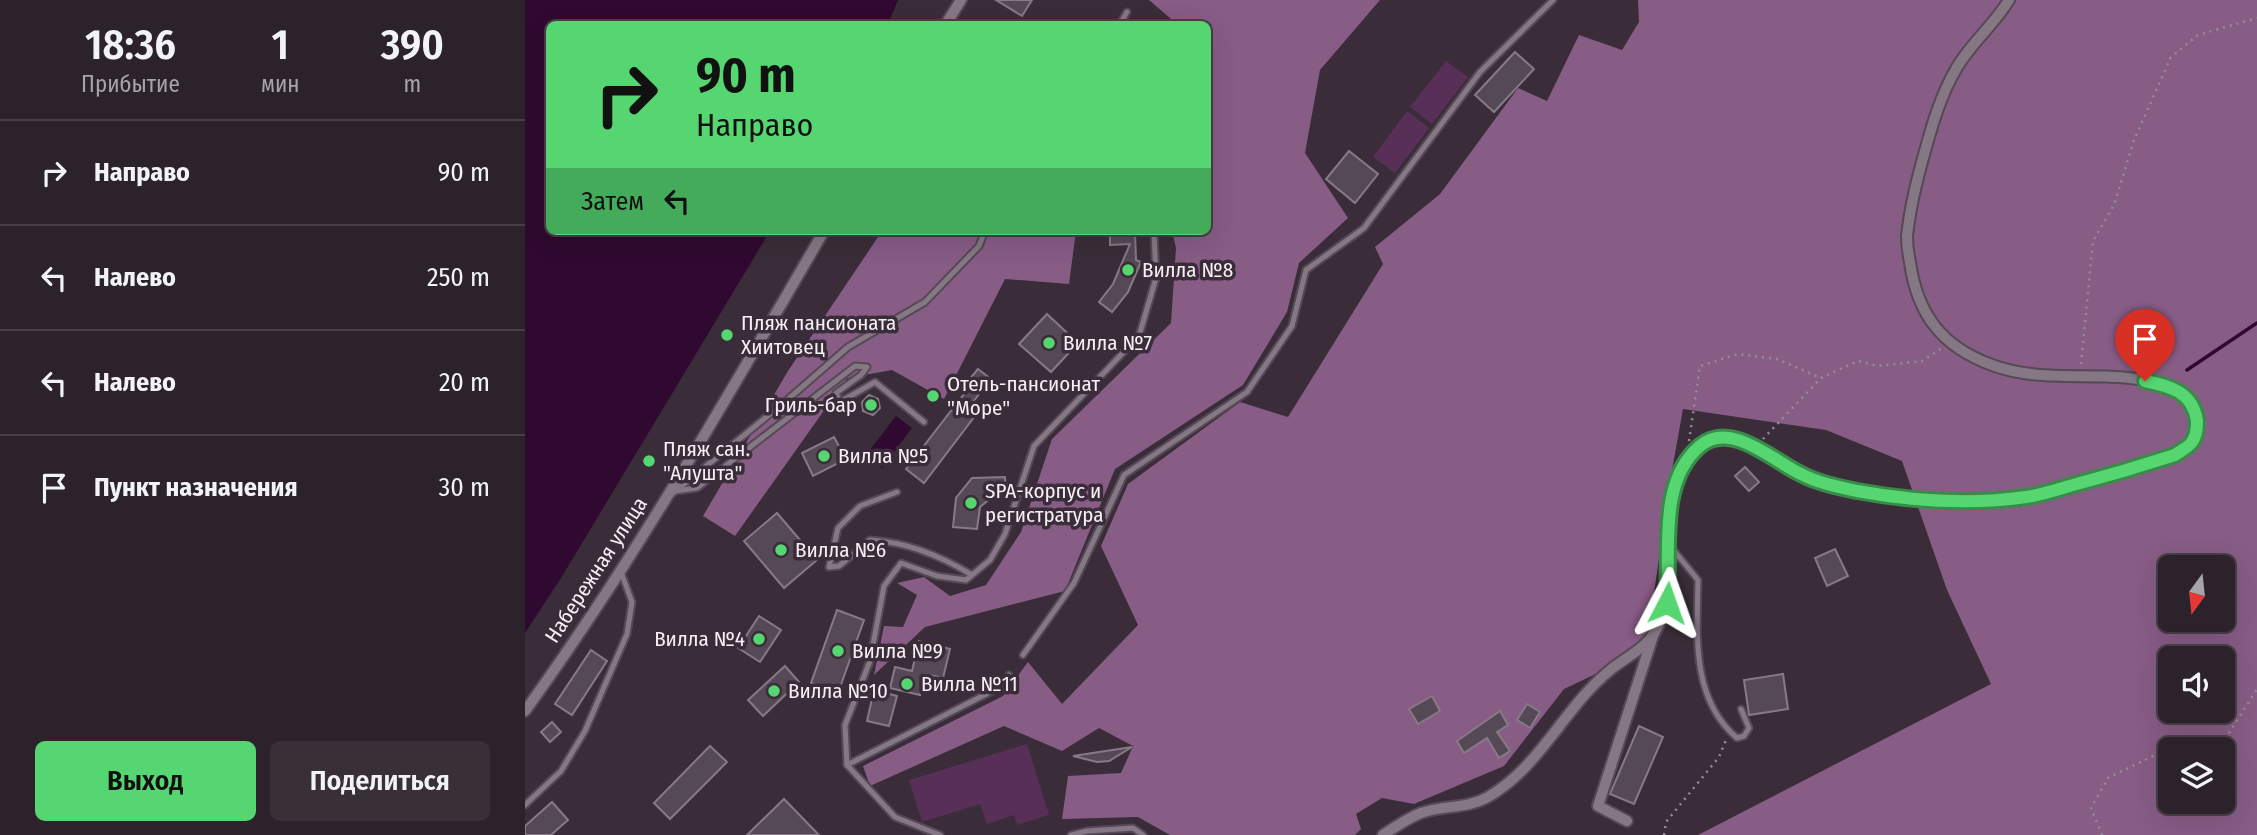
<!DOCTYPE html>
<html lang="ru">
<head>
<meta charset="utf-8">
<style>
	:root { --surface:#2c222b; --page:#382f37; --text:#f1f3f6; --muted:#a6a4a9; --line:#483f47; --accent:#56d671 }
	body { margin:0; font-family:"Fira Sans Condensed",sans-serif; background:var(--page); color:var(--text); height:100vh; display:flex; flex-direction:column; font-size:26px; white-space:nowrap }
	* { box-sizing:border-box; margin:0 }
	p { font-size:23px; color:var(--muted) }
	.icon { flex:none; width:38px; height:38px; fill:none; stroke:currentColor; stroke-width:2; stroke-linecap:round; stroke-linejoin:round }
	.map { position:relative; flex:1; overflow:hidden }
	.details { display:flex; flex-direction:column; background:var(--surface); width:525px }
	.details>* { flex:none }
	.top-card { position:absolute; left:21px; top:21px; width:665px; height:214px; border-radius:10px; box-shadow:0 7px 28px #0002,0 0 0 2px var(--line); background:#56d671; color:#111; overflow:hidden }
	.needle { width:46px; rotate:195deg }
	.fabs { position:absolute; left:1633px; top:555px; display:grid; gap:14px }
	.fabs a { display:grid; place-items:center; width:77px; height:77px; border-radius:10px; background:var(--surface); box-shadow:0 7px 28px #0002,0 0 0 2px var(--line); font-size:35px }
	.pin { position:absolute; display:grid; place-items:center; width:60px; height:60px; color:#fff; margin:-72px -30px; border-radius:50% 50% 50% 0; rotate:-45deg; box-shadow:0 0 7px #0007 }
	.pin .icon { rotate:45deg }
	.me { position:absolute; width:77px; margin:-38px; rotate:4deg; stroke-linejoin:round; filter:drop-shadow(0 0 5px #0008) }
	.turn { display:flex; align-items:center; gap:24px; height:147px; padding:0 35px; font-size:32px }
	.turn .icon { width:91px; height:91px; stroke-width:2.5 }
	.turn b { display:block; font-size:49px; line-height:60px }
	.then { display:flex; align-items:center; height:66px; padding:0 35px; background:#0003; gap:14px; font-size:26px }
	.eta { display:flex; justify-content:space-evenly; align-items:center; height:119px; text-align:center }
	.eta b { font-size:42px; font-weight:600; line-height:49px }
	.action { display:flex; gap:14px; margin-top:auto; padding:14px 35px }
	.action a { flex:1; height:80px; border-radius:10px; background:var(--accent); color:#111; font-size:28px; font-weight:600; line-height:80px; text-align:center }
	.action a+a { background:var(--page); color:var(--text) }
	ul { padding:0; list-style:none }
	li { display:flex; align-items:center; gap:21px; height:105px; padding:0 35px; border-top:2px solid var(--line) }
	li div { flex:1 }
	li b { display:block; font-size:26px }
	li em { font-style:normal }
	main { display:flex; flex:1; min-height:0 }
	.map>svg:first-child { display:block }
</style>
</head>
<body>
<main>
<section class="details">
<div class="eta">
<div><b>18:36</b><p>Прибытие</p></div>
<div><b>1</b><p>мин</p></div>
<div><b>390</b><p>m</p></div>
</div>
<ul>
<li><svg class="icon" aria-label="right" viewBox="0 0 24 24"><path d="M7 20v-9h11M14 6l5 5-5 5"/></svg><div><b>Направо</b></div><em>90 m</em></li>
<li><svg class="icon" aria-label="left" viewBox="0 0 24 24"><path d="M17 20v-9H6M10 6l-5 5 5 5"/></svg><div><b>Налево</b></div><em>250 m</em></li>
<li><svg class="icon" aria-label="left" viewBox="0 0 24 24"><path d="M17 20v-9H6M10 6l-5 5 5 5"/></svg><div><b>Налево</b></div><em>20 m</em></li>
<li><svg class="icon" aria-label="arrive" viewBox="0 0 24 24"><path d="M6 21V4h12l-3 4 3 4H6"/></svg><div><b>Пункт назначения</b></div><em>30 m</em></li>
</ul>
<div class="action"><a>Выход</a><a>Поделиться</a></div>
</section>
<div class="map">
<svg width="1732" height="835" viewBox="0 0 1732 835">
	<rect width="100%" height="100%" fill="#3a2d39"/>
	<g fill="#583057">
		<path d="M 921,61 L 943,77 L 907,124 L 885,107 Z"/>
		<path d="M 882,111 L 904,128 L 870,173 L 848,157 Z"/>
		<path d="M 502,744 L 524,815 L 492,825 L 489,815 L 462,824 L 455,804 L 397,822 L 384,780 Z"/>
	</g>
	<g fill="#875c85" fill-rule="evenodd">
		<path d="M 624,0 L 855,0 L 795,70 L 780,153 L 823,218 L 774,263 L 762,312 L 718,385 L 590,469 L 540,591 L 400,627 L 349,675 L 359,626 L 378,627 L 392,595 L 372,583 L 399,577 L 425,596 L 461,585 L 496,532 L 527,439 L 646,323 L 651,248 L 647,231 L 682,231 L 682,24 L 652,24 Z"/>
		<path d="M 1113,0 L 1732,0 L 1732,835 L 1173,835 L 1466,684 L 1422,590 L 1377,461 L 1301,430 L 1158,409 L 1144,487 L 1121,650 L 1039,689 L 979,766 L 889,804 L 857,798 L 831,814 L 836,829 L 830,835 L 645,835 L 613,817 L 537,819 L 543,776 L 596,773 L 608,746 L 574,728 L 537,751 L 479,726 L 345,786 L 338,766 L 478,696 L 503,662 L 537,704 L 613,625 L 576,546 L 603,484 L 715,402 L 763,417 L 858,264 L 850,247 L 915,194 L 993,88 L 1022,101 L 1054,35 L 1097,50 L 1114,22 ZM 1645,567 L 1698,567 L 1698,620 L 1645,620 ZM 1645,658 L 1698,658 L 1698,710 L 1645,710 ZM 1645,749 L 1698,749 L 1698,802 L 1645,802 Z"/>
		<path d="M 357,231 L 551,231 L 544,284 L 480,279 L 419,399 L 367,370 L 322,378 L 210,536 L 178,516 L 263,371 Z"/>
	</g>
	<g fill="#2f092f">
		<path d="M 0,0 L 373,0 L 363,24 L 24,24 L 24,231 L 245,231 L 36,578 L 0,633 Z"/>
		<path d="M 371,416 L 387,428 L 357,468 L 341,455 Z"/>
	</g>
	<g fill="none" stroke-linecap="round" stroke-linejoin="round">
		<path stroke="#2f092f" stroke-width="3.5" d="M 1662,370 L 1732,323"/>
	</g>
	<g fill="#564956" stroke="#887987" stroke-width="2">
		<path d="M 471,0 L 507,0 L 497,16 Z"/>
		<path d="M 990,52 L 1009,69 L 969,112 L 950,95 Z"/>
		<path d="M 824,151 L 853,174 L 830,203 L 801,179 Z"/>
		<path d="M 585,231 L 610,231 L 611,260 L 616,262 L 603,292 L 587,312 L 574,302 L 588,284 L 605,244 L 585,245 Z"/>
		<path d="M 522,314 L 553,343 L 526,372 L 494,344 Z"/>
		<path d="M 453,369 L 466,379 L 448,402 L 456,408 L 399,483 L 381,469 L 442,390 L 438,387 Z"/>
		<path d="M 344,395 L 353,399 L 355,408 L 348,415 L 338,411 L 337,402 Z"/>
		<path d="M 309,437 L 321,459 L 288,476 L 277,453 Z"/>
		<path d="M 1220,467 L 1234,482 L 1224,491 L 1210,476 Z"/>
		<path d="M 480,477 L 481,497 L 466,498 L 455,507 L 452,529 L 428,527 L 431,498 L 447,478 Z"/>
		<path d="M 252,513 L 292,560 L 259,588 L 219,541 Z"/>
		<path d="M 1310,549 L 1323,576 L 1302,586 L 1290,558 Z"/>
		<path d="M 312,610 L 339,620 L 313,693 L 286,683 Z"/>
		<path d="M 234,616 L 256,630 L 235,662 L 213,648 Z"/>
		<path d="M 394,641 L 425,649 L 418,678 L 400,674 L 395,695 L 365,688 L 370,667 L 387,671 Z"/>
		<path d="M 66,650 L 82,661 L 47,715 L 30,704 Z"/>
		<path d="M 260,666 L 274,682 L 238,716 L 223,700 Z"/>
		<path d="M 1258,674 L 1263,709 L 1224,715 L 1219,680 Z"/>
		<path d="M 349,690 L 372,696 L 364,726 L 342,721 Z"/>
		<path d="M 907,696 L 915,711 L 893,724 L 884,709 Z"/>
		<path d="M 1002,704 L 1015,712 L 1005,728 L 992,720 Z"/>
		<path d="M 975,711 L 983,725 L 972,732 L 985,751 L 974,758 L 962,738 L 939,753 L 932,741 Z"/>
		<path d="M 27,722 L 36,732 L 25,742 L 16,732 Z"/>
		<path d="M 1114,726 L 1138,737 L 1109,804 L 1085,794 Z"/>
		<path d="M 185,746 L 202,762 L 145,819 L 129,803 Z"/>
		<path d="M 607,747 L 584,761 L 572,762 L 548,756 Z"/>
		<path d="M 259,799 L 294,835 L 222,835 Z"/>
		<path d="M 27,802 L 43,820 L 26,835 L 0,835 L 0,826 Z"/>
	</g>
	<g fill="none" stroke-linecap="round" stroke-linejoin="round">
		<g stroke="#544954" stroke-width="9">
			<g id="lane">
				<path d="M 595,24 L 602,12"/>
				<path d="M 150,491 L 172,488 L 330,366 L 342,367 L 336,375 L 311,393 L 315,402 L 350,382 L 399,422"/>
				<path d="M 372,492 L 335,506 L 313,528 L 304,567 L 314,566 L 345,540 C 382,542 416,556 447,575"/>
				<path d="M 148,493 L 261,401 L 323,347 L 400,302 L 454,246 L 460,231"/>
				<path d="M 1146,547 L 1173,580 C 1172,635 1166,699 1212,738 L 1219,736 L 1224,728 L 1216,709"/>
				<path d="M 498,655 L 549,583 L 599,475 L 722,392 L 767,326 L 781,270 L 839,228 L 955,72 L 1028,0"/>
				<path d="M 322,765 L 477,686 L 484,675"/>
				<path d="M 0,805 L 36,771 L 60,731 L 102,634 L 107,602 L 96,572"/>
				<path d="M 415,835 L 370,817 L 322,765 L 320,725 L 345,661 L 359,586 L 376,563 L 412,576 L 441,580 L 465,560 L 480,534 L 509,446 L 614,336 L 631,278 L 629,231"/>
				<path d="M 546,835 L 562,831 L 608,828 L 618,835"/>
			</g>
		</g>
		<g stroke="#544954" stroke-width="14">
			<g id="street">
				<path d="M 421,24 L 436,0"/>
				<path d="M 0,711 C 111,558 204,394 299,231"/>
				<path d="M 1102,821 L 1073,806 L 1128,636"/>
				<path d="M 858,835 C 870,827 883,818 896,813 C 918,805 942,809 963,797 C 1015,767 1039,708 1084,671 C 1099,658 1119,650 1130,632 C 1162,577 1124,508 1167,456 C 1173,449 1178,443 1187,440 C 1217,429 1249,461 1274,473 C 1286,480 1302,484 1315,487 C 1371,501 1450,508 1506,496 C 1532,491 1557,483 1582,476 C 1604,469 1629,465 1649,455 C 1686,437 1675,397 1639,385 C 1583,367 1523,386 1467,365 C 1417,347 1392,314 1385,262 C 1383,253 1382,245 1382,236 C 1385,207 1392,179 1400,151 C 1408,122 1416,95 1431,69 C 1445,44 1469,25 1484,0"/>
			</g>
		</g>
		<g stroke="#968c96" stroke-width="2.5" stroke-dasharray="2 5" stroke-linecap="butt">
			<path d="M 1556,364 L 1568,241 L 1589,205 L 1609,140 L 1646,57 L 1673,35 L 1732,18"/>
			<path d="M 1238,439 L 1296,378 L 1333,361 L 1353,366 L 1397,361 L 1417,348"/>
			<path d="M 1164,441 L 1175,366 L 1213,354 L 1252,359 L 1296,378"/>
			<path d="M 1654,749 L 1697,744 L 1732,689"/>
			<path d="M 1139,835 L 1141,822 L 1194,757 L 1201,740"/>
			<path d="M 1577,835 L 1566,808 L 1583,778 L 1638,751 L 1645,750"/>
		</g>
		<use href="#lane" stroke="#867785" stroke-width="5"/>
		<use href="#street" stroke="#867785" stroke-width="10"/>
	</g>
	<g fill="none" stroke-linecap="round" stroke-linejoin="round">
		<g stroke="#388b49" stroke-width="18">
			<path id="route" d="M 1142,603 C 1146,554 1132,482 1175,446 C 1206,420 1248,461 1276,474 C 1293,483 1313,487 1332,491 C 1387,501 1446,505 1501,497 C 1517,495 1533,489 1548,485 C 1582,476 1616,466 1650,455 C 1655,451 1664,447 1667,442 C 1671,437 1672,426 1672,421 C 1668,392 1645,386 1620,381"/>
		</g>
		<use href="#route" stroke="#56d671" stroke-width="12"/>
	</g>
	<g fill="#56d671" stroke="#3a2d39" stroke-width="2.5">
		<circle cx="603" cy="270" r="7"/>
		<circle cx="202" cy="335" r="7"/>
		<circle cx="524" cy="343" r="7"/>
		<circle cx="408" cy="396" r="7"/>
		<circle cx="346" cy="405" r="7"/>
		<circle cx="299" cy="456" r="7"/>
		<circle cx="124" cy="461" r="7"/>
		<circle cx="446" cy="503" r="7"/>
		<circle cx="256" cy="550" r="7"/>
		<circle cx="234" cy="639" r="7"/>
		<circle cx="313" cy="651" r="7"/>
		<circle cx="382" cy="684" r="7"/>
		<circle cx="249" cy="691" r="7"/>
	</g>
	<g text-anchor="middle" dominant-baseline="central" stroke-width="7" stroke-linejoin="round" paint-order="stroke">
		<g font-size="21" fill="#f7eff7" stroke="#3a2d39" text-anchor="start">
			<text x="617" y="270">Вилла №8</text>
			<text x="216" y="323">Пляж пансионата<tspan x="216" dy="24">Хиитовец</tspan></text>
			<text x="538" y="343">Вилла №7</text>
			<text x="422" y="384">Отель-пансионат<tspan x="422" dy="24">"Море"</tspan></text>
			<text x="332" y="405" text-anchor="end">Гриль-бар</text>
			<text x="138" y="449">Пляж сан.<tspan x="138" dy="24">"Алушта"</tspan></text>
			<text x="313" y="456">Вилла №5</text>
			<text x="460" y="491">SPA-корпус и<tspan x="460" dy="24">регистратура</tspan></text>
			<text x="270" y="550">Вилла №6</text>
			<text x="220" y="639" text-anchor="end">Вилла №4</text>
			<text x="327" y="651">Вилла №9</text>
			<text x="396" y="684">Вилла №11</text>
			<text x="263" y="691">Вилла №10</text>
		</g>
		<g font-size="21" fill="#f7eff7" stroke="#3a2d39">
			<text transform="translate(71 570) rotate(-57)">Набережная улица</text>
		</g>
	</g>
</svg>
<div class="fabs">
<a><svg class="needle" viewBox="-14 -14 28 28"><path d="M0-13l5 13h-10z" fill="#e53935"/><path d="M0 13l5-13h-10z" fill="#a6a4a9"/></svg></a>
<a><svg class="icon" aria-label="sound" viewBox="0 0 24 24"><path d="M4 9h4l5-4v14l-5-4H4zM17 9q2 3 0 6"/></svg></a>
<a><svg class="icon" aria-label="layers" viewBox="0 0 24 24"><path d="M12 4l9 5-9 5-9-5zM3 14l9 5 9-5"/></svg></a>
</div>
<div class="pin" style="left:1620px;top:381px;background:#d93025"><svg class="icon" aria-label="arrive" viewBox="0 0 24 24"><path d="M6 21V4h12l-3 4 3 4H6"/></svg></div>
<svg class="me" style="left:1142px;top:603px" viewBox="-20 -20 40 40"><path d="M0-17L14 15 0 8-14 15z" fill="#56d671" stroke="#fff" stroke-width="4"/></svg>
<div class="top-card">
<div class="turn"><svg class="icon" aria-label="right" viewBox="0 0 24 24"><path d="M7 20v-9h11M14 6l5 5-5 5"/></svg><div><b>90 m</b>Направо</div></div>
<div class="then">Затем<svg class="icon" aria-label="left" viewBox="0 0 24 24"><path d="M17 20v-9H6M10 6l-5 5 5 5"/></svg></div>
</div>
</div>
</main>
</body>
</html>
